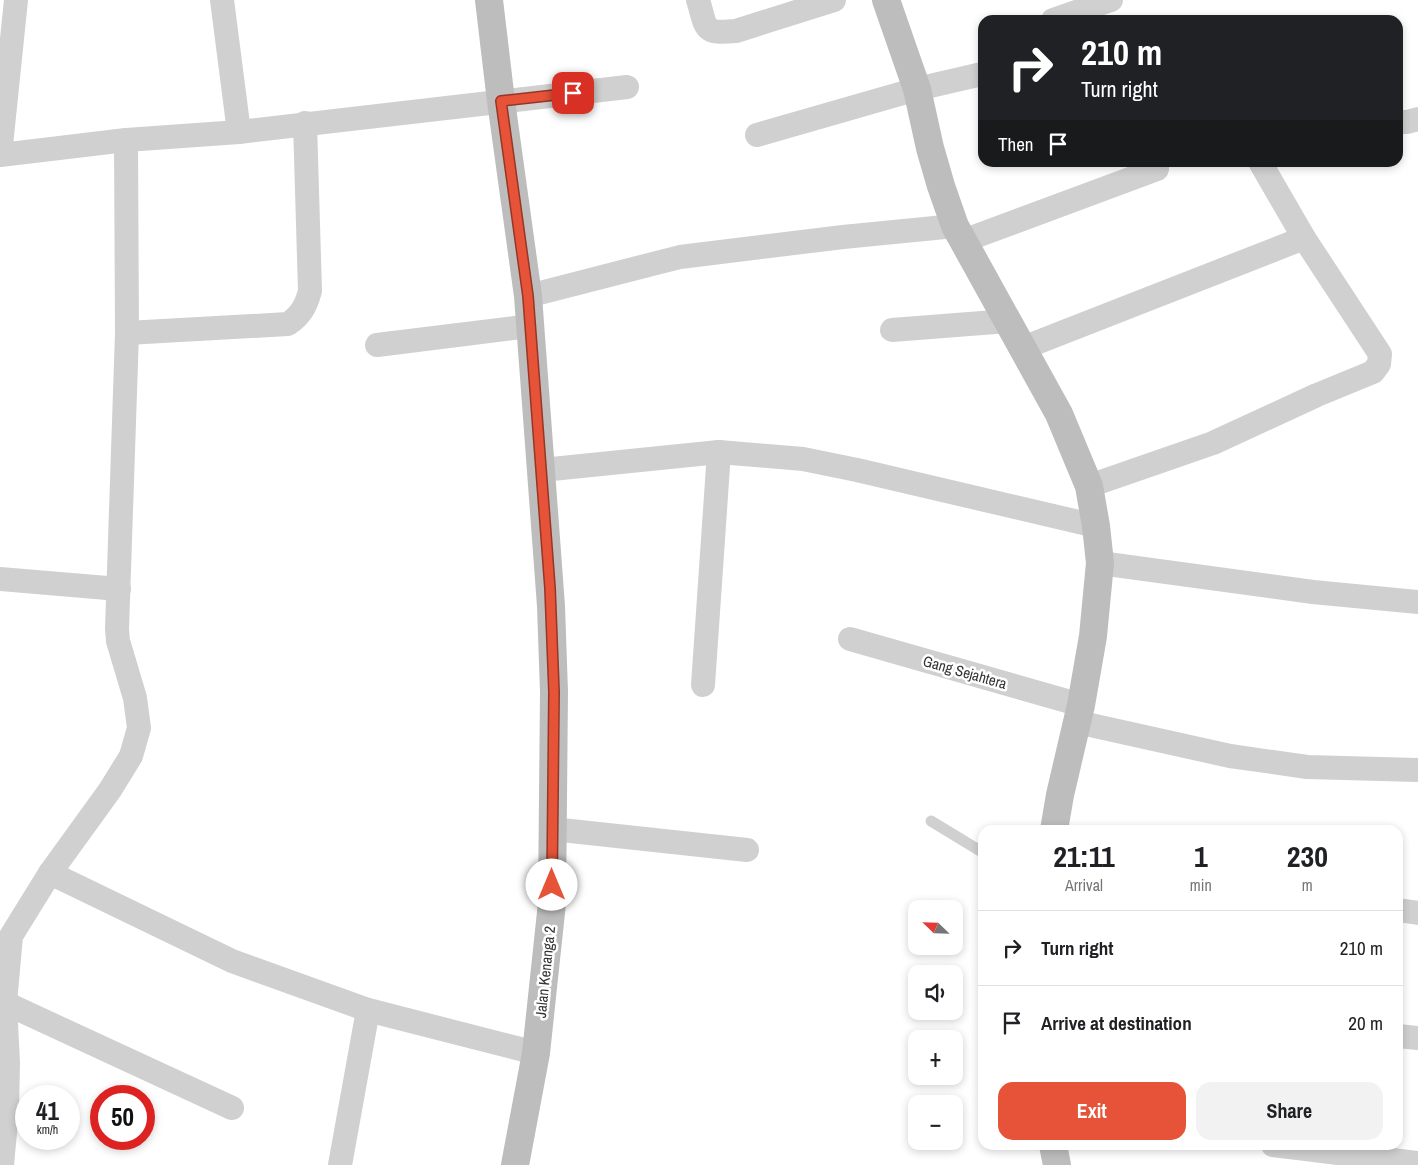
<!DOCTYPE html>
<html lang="en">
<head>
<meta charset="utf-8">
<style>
	:root { --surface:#fff; --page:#f2f2f2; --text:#202124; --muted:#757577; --line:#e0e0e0; --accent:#e65339 }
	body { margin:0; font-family:"Archivo Narrow",sans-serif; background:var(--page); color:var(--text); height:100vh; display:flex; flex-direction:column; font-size:19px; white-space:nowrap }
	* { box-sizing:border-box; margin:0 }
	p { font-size:16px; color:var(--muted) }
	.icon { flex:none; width:28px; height:28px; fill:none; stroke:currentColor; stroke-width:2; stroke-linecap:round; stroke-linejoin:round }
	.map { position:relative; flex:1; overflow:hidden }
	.details { position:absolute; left:978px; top:825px; width:425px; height:325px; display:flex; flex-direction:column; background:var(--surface); border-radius:15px; box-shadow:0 2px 8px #0003 }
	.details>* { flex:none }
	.guide { position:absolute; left:978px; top:15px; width:425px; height:152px; border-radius:15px; box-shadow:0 2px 8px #0003; background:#202124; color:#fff; overflow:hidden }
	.needle { width:32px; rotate:293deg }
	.buttons { position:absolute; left:908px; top:900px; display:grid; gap:10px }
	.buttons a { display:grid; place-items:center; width:55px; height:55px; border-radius:10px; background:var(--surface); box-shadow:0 2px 8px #0003; font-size:25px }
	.speed { position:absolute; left:15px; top:1085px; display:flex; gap:10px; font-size:25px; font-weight:700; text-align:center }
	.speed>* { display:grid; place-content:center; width:65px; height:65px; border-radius:50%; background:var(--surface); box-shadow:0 2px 8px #0003; line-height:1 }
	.speed small { font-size:12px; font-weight:400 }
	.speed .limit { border:8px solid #d22; background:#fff; color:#111 }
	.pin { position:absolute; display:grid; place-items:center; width:42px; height:42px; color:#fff; margin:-21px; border-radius:10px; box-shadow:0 2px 8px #0006 }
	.me { position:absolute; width:55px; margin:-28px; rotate:0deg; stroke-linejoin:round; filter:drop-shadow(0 0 4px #0008) }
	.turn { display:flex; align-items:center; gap:18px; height:105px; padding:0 20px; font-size:22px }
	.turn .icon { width:65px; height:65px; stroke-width:2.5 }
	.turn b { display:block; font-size:35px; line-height:42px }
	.then { display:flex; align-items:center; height:48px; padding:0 20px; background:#0003; gap:10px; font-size:19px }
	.eta { display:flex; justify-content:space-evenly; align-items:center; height:85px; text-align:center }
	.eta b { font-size:30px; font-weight:700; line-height:35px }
	.action { display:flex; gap:10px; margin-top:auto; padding:10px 20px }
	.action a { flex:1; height:58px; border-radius:15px; background:var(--accent); color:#fff; font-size:20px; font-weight:700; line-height:58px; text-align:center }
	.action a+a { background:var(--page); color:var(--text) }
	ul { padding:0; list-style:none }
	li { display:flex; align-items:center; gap:15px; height:75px; padding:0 20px; border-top:1px solid var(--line) }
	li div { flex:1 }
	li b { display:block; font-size:19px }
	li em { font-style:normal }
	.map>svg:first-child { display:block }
</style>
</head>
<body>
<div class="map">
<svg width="1418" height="1165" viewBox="0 0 1418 1165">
	<rect width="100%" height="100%" fill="#fff"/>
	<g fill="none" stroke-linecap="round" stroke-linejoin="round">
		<path stroke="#d0d0d0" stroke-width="11" d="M 931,821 L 982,852"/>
		<g stroke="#d0d0d0" stroke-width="24">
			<path d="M 222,0 L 239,132"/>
			<path d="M 698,0 C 707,29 702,34 736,31 L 834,0"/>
			<path d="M 1053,20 L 1111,0"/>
			<path d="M 1398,122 L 1407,122 L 1418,119"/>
			<path d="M 757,135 L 917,89 L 982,74"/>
			<path d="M 0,155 L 126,140 L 239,132 L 627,87"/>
			<path d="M 0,155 L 16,0"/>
			<path d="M 963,241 L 1157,169"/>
			<path d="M 528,296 L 680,257 L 843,237 L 955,226"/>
			<path d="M 892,330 L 1008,321"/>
			<path d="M 127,333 L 288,324 C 301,315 306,306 310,291 L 305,123"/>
			<path d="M 377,345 L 530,326"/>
			<path d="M 1023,348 L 1304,238"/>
			<path d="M 542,470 L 719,452 L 803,459 L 857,470 L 1096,526"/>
			<path d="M 1089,486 L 1213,443 L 1317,395 L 1373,372 L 1379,364 L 1380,354 L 1304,238 L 1260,162"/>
			<path d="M 1100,563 L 1313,592 L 1418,602"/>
			<path d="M 0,579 L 119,589"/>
			<path d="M 850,639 L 1081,705"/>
			<path d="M 703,685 L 719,452"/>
			<path d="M 1077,722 L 1230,756 L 1307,767 L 1418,770"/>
			<path d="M 552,829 L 747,850"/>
			<path d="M 50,873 L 232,961 L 368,1010 L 536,1053"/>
			<path d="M 1398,910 L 1418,913"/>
			<path d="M 5,1003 L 232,1108"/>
			<path d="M 1398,1036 L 1418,1038"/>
			<path d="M 1273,1145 L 1418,1163"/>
			<path d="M 2,1165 L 7,1111 L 8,1063 L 5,1003 L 11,936 L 50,873 L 110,790 L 131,756 L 139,728 L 135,698 L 118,641 L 117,629 L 127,333 L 126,140"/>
			<path d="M 340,1165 L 368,1010"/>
		</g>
		<g stroke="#bdbdbd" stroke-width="28">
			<path d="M 489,0 L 501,101 L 528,296 L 551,606 L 554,692 L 552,903 L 536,1053 L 515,1165"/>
			<path d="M 886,0 L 917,89 L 930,148 L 941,186 L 955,226 L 1059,414 L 1089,486 L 1096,526 L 1100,563 L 1093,636 L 1081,705 L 1060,795 L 1054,830"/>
			<path d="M 1053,1145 L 1057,1165"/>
		</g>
	</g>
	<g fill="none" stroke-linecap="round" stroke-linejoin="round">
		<g stroke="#963625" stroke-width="12">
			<path id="route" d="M 552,885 L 554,692 L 550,588 L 528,296 L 501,101 L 573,93"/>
		</g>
		<use href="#route" stroke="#e65339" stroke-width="9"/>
	</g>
	<g text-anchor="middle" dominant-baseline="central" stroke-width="5" stroke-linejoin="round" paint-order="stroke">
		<g font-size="15" fill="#333" stroke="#fff">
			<text transform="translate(965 672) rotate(16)">Gang Sejahtera</text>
			<text transform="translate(545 972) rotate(-84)">Jalan Kenanga 2</text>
		</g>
	</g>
</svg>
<div class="buttons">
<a><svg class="needle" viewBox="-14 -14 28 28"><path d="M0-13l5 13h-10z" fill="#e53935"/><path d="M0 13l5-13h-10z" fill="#757577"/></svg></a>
<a><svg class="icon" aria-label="sound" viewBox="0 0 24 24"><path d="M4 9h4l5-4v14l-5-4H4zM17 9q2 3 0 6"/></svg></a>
<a>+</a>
<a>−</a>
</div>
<div class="speed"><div>41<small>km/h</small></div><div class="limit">50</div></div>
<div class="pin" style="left:573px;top:93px;background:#d93025"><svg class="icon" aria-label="arrive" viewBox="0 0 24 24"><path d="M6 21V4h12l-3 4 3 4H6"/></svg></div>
<svg class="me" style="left:552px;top:885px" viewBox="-20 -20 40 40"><circle r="19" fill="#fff"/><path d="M0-13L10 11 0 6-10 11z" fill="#e65339"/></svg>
<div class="guide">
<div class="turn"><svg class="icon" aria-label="right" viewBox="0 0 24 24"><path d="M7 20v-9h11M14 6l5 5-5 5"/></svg><div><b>210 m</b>Turn right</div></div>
<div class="then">Then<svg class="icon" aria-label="arrive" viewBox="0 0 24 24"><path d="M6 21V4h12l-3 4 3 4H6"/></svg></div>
</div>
<section class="details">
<div class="eta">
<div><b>21:11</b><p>Arrival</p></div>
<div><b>1</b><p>min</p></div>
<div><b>230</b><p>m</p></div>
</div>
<ul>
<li><svg class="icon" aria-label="right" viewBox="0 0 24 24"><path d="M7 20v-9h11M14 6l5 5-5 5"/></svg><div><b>Turn right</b></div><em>210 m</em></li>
<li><svg class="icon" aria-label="arrive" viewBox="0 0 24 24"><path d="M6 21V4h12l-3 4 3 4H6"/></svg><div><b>Arrive at destination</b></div><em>20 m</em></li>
</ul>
<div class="action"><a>Exit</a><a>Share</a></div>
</section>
</div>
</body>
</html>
